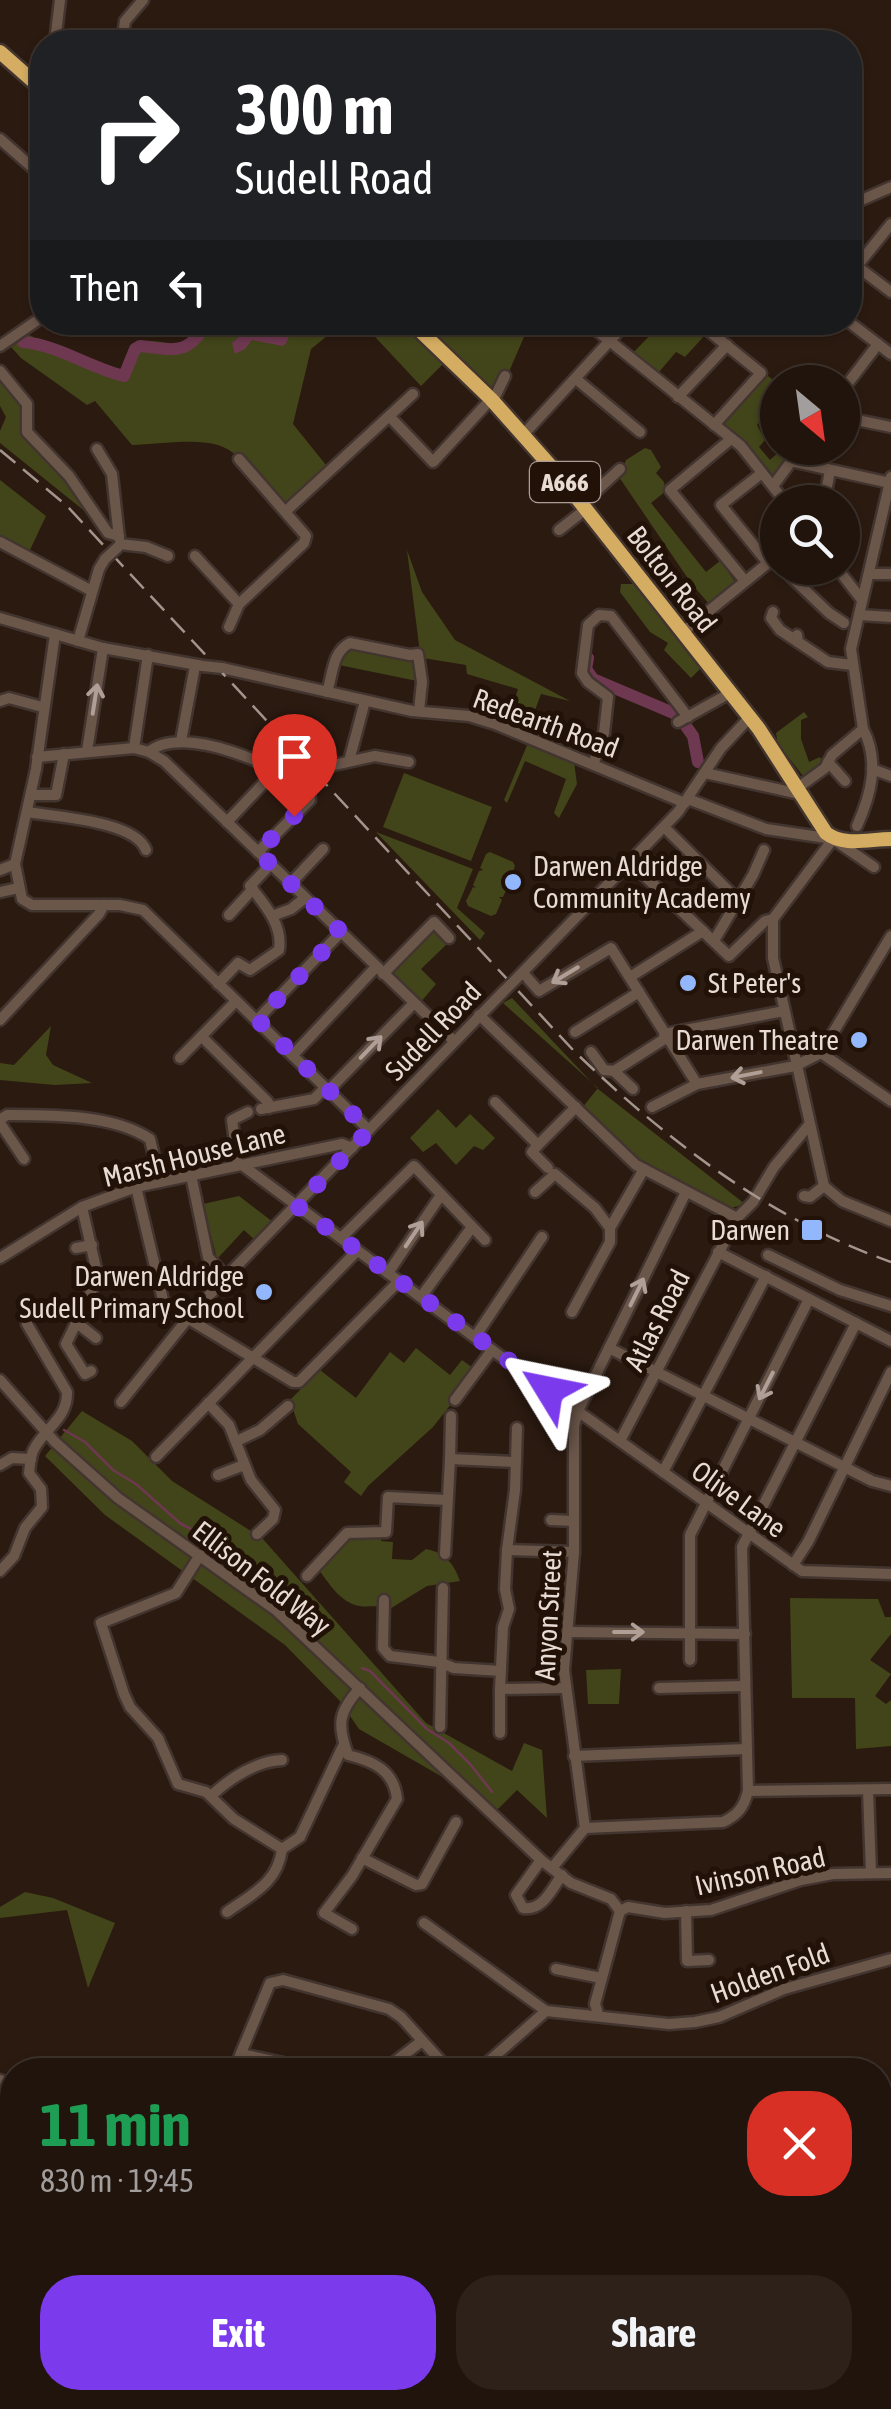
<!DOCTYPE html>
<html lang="en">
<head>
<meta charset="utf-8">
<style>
	:root { --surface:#20140c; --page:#2d211a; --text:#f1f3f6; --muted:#a29e9d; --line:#3d332d; --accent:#7c3aed }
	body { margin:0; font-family:"Asap Condensed",sans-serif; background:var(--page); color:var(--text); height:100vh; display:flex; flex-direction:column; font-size:38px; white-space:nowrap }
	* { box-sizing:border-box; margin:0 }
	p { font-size:32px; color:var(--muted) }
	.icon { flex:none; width:55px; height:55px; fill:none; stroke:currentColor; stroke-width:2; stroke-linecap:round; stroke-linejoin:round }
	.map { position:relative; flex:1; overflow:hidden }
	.drawer { position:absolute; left:0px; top:2058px; width:892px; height:352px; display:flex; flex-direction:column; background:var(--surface); border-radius:40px 40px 0 0; box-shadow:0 2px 8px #0004,0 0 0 2px var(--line) }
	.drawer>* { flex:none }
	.banner { position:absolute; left:30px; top:30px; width:832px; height:305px; border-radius:40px; box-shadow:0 2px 8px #0004,0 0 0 2px var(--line); background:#202124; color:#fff; overflow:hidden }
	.needle { width:65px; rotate:151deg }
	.controls { position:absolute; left:760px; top:365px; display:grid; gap:20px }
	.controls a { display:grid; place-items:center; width:100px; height:100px; border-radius:50%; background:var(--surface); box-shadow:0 2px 8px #0004,0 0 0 2px var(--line); font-size:50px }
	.pin { position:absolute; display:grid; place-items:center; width:85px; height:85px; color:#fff; margin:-102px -42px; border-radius:50% 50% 50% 0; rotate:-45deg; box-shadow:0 0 10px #0007 }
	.pin .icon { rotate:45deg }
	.me { position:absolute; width:110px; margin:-55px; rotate:305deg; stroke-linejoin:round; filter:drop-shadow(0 0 8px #0008) }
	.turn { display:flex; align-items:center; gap:35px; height:210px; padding:0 40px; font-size:45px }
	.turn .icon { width:130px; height:130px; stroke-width:2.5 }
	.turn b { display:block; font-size:70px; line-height:85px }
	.then { display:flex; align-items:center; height:95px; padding:0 40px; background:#0003; gap:20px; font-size:38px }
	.round { display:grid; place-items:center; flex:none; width:105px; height:105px; border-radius:40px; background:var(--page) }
	.head { display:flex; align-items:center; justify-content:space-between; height:170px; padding:0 40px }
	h1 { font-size:60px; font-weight:700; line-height:75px; color:#1e9e55 }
	.button { display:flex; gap:20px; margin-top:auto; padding:20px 40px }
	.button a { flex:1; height:115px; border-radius:40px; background:var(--accent); color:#fff; font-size:40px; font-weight:700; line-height:115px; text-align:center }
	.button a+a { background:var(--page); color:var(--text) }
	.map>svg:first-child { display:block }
</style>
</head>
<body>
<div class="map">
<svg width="891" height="2409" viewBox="0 0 891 2409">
	<rect width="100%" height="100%" fill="#2b1a10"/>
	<g fill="#424519">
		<path d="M 202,323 L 343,323 L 311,349 L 293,424 L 330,470 L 286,509 C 268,489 245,454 218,445 C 196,438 156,444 132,445 L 95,401 L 87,405 L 21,358 L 11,347 L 29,335 L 100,369 L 121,373 L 131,346 C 159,329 179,363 202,323 Z"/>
		<path d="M 362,323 L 403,323 L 444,363 L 421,386 Z"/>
		<path d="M 424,323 L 530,323 L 508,374 L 502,371 L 493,390 Z"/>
		<path d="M 657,323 L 716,323 L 685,357 L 676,352 L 653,379 L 631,355 L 659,326 Z"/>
		<path d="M 768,376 L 777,383 L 777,399 L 757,425 L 765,440 L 759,447 L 770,460 L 782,449 L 796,448 L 772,479 L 720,425 Z"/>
		<path d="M 0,378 L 22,405 L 26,437 L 66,478 L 92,517 L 0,443 L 0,431 L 6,417 L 0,406 Z"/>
		<path d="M 645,448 L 651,450 L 661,467 L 656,473 L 664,482 L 666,491 L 651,503 L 706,572 L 720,561 L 736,583 L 710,605 L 691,583 L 619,477 L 626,460 Z"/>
		<path d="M 0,480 L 46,516 L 29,552 L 5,539 L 0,546 Z"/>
		<path d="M 407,550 L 422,592 L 455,640 L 570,701 L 541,694 L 531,721 L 593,747 L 598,736 L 593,751 L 508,720 L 518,689 L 467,674 L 466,665 L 423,658 L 422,682 L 334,664 L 344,646 L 421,661 Z"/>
		<path d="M 621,584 L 644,584 L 706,663 L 691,678 L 664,650 L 668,643 L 650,632 L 620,592 Z"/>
		<path d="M 804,712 L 808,717 L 801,720 L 801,739 L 809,762 L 820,757 L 825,768 L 807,781 L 778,744 L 776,733 Z"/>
		<path d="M 528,743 L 574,762 L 577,784 L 559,818 L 554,813 L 566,779 L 525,761 L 507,803 L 504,800 Z"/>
		<path d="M 404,773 L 492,807 L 471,861 L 383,827 Z"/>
		<path d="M 376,832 L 473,869 L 457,908 L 485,933 L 480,940 Z"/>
		<path d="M 490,852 L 513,862 L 515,866 L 509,881 L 505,881 L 509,884 L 503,897 L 499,897 L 502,900 L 496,914 L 491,916 L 468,906 L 466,901 L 473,887 L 476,888 L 473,885 L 479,871 L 483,870 L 480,868 L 486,854 Z"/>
		<path d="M 432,929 L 447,944 L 421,969 L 436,984 L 420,1003 L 391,973 Z"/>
		<path d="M 512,998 L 598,1089 L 745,1204 L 728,1209 L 636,1165 L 582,1108 L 598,1088 L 503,1003 Z"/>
		<path d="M 51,1026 L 46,1055 L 53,1065 L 92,1083 L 55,1085 L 0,1080 L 0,1063 L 14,1065 Z"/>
		<path d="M 438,1109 L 456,1128 L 470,1114 L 495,1138 L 483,1150 L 474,1146 L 456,1165 L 436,1143 L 423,1152 L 410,1138 Z"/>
		<path d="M 239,1196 L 273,1222 L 256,1241 L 244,1230 L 217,1259 L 203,1204 Z"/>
		<path d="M 416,1348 L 450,1375 L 462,1360 L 477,1371 L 433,1427 L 368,1486 L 361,1496 L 344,1482 L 351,1472 L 298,1424 L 290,1400 L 320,1370 L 356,1398 L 390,1352 L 404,1363 Z"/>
		<path d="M 82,1411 L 132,1441 L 172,1481 L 262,1538 L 426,1723 L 512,1771 L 524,1743 L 542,1750 L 547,1818 L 517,1790 L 498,1809 L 359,1729 L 339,1700 L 285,1645 L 105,1515 L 45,1456 Z"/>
		<path d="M 355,1536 L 381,1538 L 381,1541 L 393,1542 L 392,1559 L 412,1560 L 426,1549 C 445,1553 453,1562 460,1581 L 427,1586 L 388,1610 C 377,1603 368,1609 355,1605 C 338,1599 329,1583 318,1569 L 346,1537 Z"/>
		<path d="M 790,1598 L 878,1599 L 885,1617 L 891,1617 L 891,1634 L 870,1660 L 891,1674 L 875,1696 L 886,1704 L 891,1700 L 891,1746 L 856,1749 L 855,1698 L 792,1698 Z"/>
		<path d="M 621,1669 L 619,1704 L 588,1704 L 586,1670 Z"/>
		<path d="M 25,1892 L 53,1898 L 115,1923 L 88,1988 L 67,1910 L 0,1918 L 0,1907 Z"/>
		<path d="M 12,2358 L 12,2398 L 122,2398 L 120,2409 L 0,2409 L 0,2361 Z"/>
	</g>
	<path fill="#6e3851" d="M 227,323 L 227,322 L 293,323 L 287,342 L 283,346 L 252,340 L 245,349 L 235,354 L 232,343 L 239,337 L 227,332 Z"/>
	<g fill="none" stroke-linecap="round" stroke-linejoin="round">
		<g stroke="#6e3851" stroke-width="2.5">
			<path d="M 64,1430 L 85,1442 L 113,1470 L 136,1484 L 181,1524 L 212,1539 L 232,1559 L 260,1574 L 286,1601"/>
			<path d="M 362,1668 L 370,1671 L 427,1729 L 449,1743 L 471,1765 L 492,1792"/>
		</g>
		<g stroke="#6e3851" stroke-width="12">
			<path d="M 23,342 C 58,345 90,368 124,376 L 135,349 L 140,346 C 176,350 187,356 208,322"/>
			<path d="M 588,658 L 586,669 L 593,679 L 678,715 L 693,736 L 698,762"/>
		</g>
		<g stroke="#42342f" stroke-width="15">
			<g id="minor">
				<path d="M 55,42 L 60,0"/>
				<path d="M 122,42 L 125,21 L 143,0"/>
				<path d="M 0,139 L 42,176"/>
				<path d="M 850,205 L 891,187"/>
				<path d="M 850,261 L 891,292"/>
				<path d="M 857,266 L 891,224"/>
				<path d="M 586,322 L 741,446 L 785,502"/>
				<path d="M 849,322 L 891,354"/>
				<path d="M 700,324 L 761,373 L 714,425"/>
				<path d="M 0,346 L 42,317"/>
				<path d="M 0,371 L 27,404 L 27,432 L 69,476 L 108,533 L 119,536"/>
				<path d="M 576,379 L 640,432"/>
				<path d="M 842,391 L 878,344"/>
				<path d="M 678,397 L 727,345"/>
				<path d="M 493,401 L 505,376"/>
				<path d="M 390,417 L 433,462 L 491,399"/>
				<path d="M 842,417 L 891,427"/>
				<path d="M 523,435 L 627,322"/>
				<path d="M 731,439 L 670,490 L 745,581"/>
				<path d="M 97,449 L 112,474 L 119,538"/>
				<path d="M 791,461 L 890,483"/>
				<path d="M 762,473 L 721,505 L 768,563"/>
				<path d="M 773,486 L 801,448"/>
				<path d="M 824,502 L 830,471"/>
				<path d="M 582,504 L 620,469"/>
				<path d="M 286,511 L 413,394"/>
				<path d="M 559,530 L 586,509"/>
				<path d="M 0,542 L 92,591"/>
				<path d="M 120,544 L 146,547 L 168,556"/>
				<path d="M 195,556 L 239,604"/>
				<path d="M 782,568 L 829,613 L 844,623"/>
				<path d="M 837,568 L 862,600"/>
				<path d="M 869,574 L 891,574"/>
				<path d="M 773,612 L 771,618 L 780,630 L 798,642"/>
				<path d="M 859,615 L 891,617"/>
				<path d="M 0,618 L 103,648 L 203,666"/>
				<path d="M 229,627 L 239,604 L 304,543 L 306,536 L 239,459"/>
				<path d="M 683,632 L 768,563 L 778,563"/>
				<path d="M 55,634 L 36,769 L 15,864 L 22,899 L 32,905 L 120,905 L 143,910 L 369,1130"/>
				<path d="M 797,635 L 798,642 L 828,662 L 852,665"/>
				<path d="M 78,641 L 99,569 L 105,559"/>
				<path d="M 222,668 L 412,711 L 469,716 L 495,724 L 685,803"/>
				<path d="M 327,692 C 333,674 332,652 350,643 L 410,655 L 418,654 L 422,682 L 419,711"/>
				<path d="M 0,701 L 9,698 L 42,707"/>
				<path d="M 678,722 L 730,693"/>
				<path d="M 181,741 L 195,666"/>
				<path d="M 134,748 L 148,655"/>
				<path d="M 87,751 L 103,648"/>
				<path d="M 149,752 L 164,761 L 454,1041"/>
				<path d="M 37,757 L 134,748 L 149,752 C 182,723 281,766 309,792 L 310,800 L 258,852"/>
				<path d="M 349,761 L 365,701"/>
				<path d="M 594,762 L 604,733 L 608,697 L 588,682 L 582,673 L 588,625 L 599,615 L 611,616 L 688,717"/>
				<path d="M 828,762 L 845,781"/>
				<path d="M 872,769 L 891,776"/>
				<path d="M 705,773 L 804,795"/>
				<path d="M 300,783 L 325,767 L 375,756 L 409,762"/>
				<path d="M 799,787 L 825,768 L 832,755 L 863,729 L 851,649 L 891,477"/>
				<path d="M 31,795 L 56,795 L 64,754"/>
				<path d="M 688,799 L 766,829 L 833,839 L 874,867"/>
				<path d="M 27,812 C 57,817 135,821 146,850"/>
				<path d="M 227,822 L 277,769"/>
				<path d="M 857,826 C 871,795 880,761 863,729"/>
				<path d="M 664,827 L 738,900"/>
				<path d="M 630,862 L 729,956 L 765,921 L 773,919 L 833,839"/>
				<path d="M 0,870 L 15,864"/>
				<path d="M 290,884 L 323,849"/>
				<path d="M 0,892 L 18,888"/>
				<path d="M 229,915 L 253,889"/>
				<path d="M 272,916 L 291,909 L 305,898"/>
				<path d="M 773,919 L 773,958 L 824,1186 L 842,1201 L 891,1221"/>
				<path d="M 715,939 L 753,875 L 764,850"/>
				<path d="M 523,973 L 539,991 L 611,948 L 697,1084"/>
				<path d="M 383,974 L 434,922 L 449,938"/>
				<path d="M 519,976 L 678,812 L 721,748 L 750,717"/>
				<path d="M 630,977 L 703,931"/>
				<path d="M 218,984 L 238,963 L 250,970 L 279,950 C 283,925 265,905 250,886 L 270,865"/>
				<path d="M 479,1015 L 636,1165 L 737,1218"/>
				<path d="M 0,1020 L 99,914 L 104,905"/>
				<path d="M 257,1020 L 341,932"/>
				<path d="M 575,1032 L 639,992"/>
				<path d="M 664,1034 L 784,1011"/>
				<path d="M 202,1037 L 268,1102 L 269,1108"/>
				<path d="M 591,1052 L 604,1070 L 614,1071"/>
				<path d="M 821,1053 L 891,1101"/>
				<path d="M 293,1055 L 376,967"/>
				<path d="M 180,1058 L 236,1001"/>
				<path d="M 633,1089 L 614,1071 L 666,1038"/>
				<path d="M 328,1091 L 414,1003"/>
				<path d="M 495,1102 L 538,1145 L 576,1107"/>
				<path d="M 652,1107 L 697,1084 L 795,1066 L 821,1053 L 891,936"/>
				<path d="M 261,1109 L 314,1099 L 325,1088"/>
				<path d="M 0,1120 L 7,1115 C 50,1115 113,1114 150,1139 L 160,1182"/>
				<path d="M 0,1123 L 24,1159"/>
				<path d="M 538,1145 L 532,1152 L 548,1168"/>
				<path d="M 238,1165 L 232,1120 L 248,1112"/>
				<path d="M 242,1165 L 492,1350 L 802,1571 L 891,1574"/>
				<path d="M 191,1175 L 208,1257 L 226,1277"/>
				<path d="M 136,1187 L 164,1304 L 293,1382 L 299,1382 L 399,1281"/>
				<path d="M 535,1192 L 555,1174 L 595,1208 L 610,1228"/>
				<path d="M 804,1196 L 810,1197 L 824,1186"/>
				<path d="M 82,1207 L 98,1277 L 66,1344 L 85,1374 L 91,1371"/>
				<path d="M 341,1238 L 414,1166 L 485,1240"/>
				<path d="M 76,1248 L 92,1245"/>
				<path d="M 718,1252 L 891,1341"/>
				<path d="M 768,1255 L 840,1290 L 891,1306"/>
				<path d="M 0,1258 L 82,1207 L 136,1187 L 342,1144 L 352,1148"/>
				<path d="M 388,1273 L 441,1195"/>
				<path d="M 421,1297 L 472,1227"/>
				<path d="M 572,1312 L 610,1242 L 610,1228 L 644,1169"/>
				<path d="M 77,1323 L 96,1338"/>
				<path d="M 475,1337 L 542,1237"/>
				<path d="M 609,1348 L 872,1481 L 891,1486"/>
				<path d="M 0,1380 L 55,1442 L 118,1498 L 277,1611 L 541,1860 L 571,1883 L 611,1899 L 620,1911"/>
				<path d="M 455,1400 L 492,1350"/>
				<path d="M 121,1402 L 189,1317 L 226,1277 L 502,993"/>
				<path d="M 208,1403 L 229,1425 L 251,1480 L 275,1510 L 273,1519 L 257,1534"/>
				<path d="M 517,1428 L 515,1490 L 507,1550 L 574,1552"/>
				<path d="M 237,1441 L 260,1430 L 288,1406"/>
				<path d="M 620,1441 L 737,1218 L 753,1202 L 774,1167 L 809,1125"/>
				<path d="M 156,1457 L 357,1251"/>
				<path d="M 450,1459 L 451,1416"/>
				<path d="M 0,1465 L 12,1458 L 31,1459"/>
				<path d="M 663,1472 L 766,1276"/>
				<path d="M 218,1475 L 244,1465"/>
				<path d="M 551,1520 L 574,1521"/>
				<path d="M 507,1550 L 505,1589 L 509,1609 L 503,1627 L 500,1689 L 566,1688"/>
				<path d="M 445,1554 L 450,1459 L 515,1462"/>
				<path d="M 200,1555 L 176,1593 L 101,1623 L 124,1694 L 130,1707 L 158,1738 L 178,1784 L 206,1792 L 234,1819 L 282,1849 L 300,1837 L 344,1744"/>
				<path d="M 793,1565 L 808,1542 L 891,1372"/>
				<path d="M 0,1571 L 14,1556 L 25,1528 L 42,1507 L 41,1489 L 29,1473 C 30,1466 30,1456 34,1449 C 45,1428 68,1418 67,1392 L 27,1324"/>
				<path d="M 307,1576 L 347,1533 L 386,1532 L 388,1497 L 447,1500"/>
				<path d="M 384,1600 L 383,1648 L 390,1656 L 439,1662 L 454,1668 L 501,1671"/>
				<path d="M 568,1632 L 745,1634"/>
				<path d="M 690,1660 L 690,1535 L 809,1299"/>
				<path d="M 659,1688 L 745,1686"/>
				<path d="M 440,1727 L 443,1588"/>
				<path d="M 500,1733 L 500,1689"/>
				<path d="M 574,1756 L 746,1749"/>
				<path d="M 868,1790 L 871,1873"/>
				<path d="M 748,1791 L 891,1789"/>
				<path d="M 211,1796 C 229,1779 256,1761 282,1760"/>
				<path d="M 585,1828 L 723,1822 C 738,1815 744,1807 748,1791 L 742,1547 L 856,1323"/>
				<path d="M 362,1858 L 416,1885 L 422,1884 L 456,1822"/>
				<path d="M 541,1860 L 516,1895 L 523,1908 C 543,1911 551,1890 562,1875"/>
				<path d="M 552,1868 L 585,1828 L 564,1670 L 574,1552 L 574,1426 L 578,1411 L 686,1192"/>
				<path d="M 620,1911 L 628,1907 L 665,1913 L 711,1910 L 801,1880 L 833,1874 L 891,1873"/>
				<path d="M 686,1911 L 687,1961 L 709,1960"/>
				<path d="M 227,1912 C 254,1893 278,1882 282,1849"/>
				<path d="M 424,1923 L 546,2011"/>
				<path d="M 352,1929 L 324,1913 L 352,1876 L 397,1799 C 394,1770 373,1761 348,1755 C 337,1725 338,1712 360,1688"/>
				<path d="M 556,1969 L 601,1978"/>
				<path d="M 546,2011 L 669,2024 L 695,2022 L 719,2017 L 784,1989 L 891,1959"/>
				<path d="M 598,2014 L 595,2004 L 620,1911"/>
				<path d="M 241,2054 L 316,2070"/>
				<path d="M 234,2070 L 270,1983 L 283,1980 L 389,2009 L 401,2017 L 449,2070"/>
				<path d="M 384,2070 L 422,2041"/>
				<path d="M 479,2070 L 546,2011"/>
				<path d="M 0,2080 L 12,2084"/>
				<path d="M 741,2398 L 753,2409"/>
			</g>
		</g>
		<g stroke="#42342f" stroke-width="19">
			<g id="highway">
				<path d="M 0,52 L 42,89"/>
				<path d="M 411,322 L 491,399 L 562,479 L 759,729 L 826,833 C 844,847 869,839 891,839"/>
			</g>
		</g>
		<use href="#minor" stroke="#6b564a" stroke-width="10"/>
		<use href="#highway" stroke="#d4ad62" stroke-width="14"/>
		<path stroke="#a3958d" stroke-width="2.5" stroke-dasharray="20 10" stroke-linecap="butt" d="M 0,450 L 67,506 L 574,1051 C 665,1139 769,1219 891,1262"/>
		<g stroke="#42342f" stroke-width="15" stroke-linecap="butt">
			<g id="minor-bridge">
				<path d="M 105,559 L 118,547"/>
				<path d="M 203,666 L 222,668"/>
				<path d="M 502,993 L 519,976"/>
			</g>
		</g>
		<use href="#minor-bridge" stroke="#6b564a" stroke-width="10"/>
	</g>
	<defs><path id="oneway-shaft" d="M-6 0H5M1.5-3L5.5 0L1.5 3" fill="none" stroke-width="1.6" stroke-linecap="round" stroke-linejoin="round" transform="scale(2.5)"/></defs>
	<g stroke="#af9f96">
		<use href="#oneway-shaft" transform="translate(95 699) rotate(-81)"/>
		<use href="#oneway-shaft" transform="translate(565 975) rotate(149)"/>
		<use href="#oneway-shaft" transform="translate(371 1047) rotate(-46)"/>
		<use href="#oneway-shaft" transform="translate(746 1075) rotate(169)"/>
		<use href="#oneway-shaft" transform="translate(414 1234) rotate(-56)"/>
		<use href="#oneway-shaft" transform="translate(637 1292) rotate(-64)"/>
		<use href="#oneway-shaft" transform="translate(766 1386) rotate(117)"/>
		<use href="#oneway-shaft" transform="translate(629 1632)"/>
	</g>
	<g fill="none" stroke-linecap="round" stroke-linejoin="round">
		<path stroke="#7c3aed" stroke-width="18" stroke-dasharray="0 32.4" d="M 294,816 L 258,852 L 341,932 L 258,1020 L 369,1130 L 297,1206 L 549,1390"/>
	</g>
	<g fill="#92b7fd" stroke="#211107" stroke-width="4">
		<circle cx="513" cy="882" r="10"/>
		<circle cx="688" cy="983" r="10"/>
		<circle cx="859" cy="1040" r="10"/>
		<rect x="800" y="1218" width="24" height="24" rx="5"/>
		<circle cx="264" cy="1292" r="10"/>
	</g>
	<g text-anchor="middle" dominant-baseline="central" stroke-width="10" stroke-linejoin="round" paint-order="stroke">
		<rect fill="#211107" stroke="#ac9e96" stroke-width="2.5" x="530" y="462" width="70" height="40" rx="8"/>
		<g font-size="25" font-weight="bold" fill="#e7dbd4">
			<text x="565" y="482">A666</text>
		</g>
		<g font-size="28" fill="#e7dbd4" stroke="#211107">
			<text transform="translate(672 579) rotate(52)">Bolton Road</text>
			<text transform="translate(546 723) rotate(20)">Redearth Road</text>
			<text transform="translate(433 1031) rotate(-46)">Sudell Road</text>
			<text transform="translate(194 1155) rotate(-14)">Marsh House Lane</text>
			<text transform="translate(657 1320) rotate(-63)">Atlas Road</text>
			<text transform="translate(739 1499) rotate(36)">Olive Lane</text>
			<text transform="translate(262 1578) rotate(38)">Ellison Fold Way</text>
			<text transform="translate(548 1615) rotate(-87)">Anyon Street</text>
			<text transform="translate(760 1871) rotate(-13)">Ivinson Road</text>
			<text transform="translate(770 1973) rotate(-20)">Holden Fold</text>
		</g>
		<g font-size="28" fill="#e7dbd4" stroke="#211107" text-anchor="end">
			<text x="533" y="866" text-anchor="start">Darwen Aldridge<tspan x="533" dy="32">Community Academy</tspan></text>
			<text x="708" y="983" text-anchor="start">St Peter's</text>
			<text x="839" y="1040">Darwen Theatre</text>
			<text x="790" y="1230">Darwen</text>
			<text x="244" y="1276">Darwen Aldridge<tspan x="244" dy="32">Sudell Primary School</tspan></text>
		</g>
	</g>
</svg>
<div class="controls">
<a><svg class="needle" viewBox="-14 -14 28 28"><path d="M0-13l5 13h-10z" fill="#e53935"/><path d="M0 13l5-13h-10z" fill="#a29e9d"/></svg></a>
<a><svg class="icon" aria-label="search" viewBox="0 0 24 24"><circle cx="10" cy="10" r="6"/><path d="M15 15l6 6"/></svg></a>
</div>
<div class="pin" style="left:294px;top:816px;background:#d93025"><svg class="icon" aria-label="arrive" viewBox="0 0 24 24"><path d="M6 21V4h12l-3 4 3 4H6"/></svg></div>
<svg class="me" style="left:549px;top:1390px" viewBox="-20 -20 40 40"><path d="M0-17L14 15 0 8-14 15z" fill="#7c3aed" stroke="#fff" stroke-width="4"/></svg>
<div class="banner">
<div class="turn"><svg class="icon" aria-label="right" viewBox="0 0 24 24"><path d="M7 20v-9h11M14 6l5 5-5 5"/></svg><div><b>300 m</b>Sudell Road</div></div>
<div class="then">Then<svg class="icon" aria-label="left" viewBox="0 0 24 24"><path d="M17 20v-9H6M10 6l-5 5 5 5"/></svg></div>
</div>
<section class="drawer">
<div class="head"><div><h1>11 min</h1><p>830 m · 19:45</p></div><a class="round" style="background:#d93025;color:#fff"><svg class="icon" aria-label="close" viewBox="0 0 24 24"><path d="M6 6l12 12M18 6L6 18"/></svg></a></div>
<div class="button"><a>Exit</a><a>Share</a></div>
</section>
</div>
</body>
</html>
